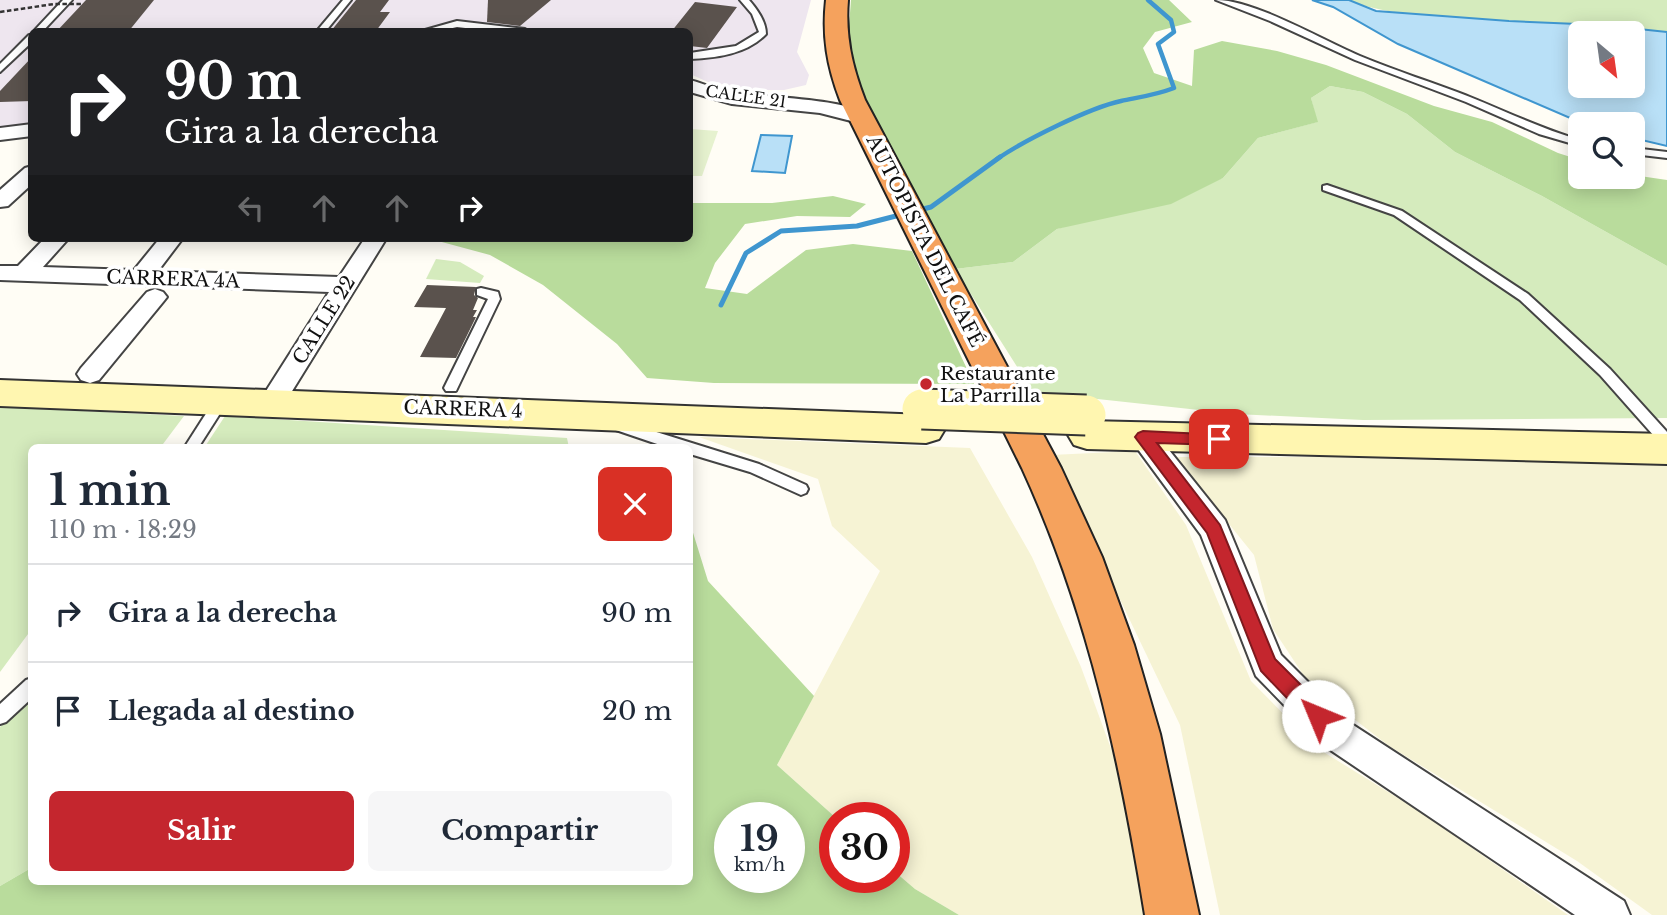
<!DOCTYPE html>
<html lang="es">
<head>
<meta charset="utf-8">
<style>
	:root { --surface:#fff; --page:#f6f6f7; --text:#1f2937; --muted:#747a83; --line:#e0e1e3; --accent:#c4262e }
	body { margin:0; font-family:"Libre Baskerville",serif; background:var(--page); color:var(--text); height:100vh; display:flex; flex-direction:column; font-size:26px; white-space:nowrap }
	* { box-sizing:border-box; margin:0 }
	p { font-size:23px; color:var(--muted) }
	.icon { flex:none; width:38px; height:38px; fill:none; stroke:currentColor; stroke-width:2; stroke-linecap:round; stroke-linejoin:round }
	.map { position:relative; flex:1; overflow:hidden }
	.side { position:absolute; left:28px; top:444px; width:665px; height:441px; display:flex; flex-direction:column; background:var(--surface); border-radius:10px; box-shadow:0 4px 18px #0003 }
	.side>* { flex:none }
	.banner { position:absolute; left:28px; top:28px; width:665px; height:214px; border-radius:10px; box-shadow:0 4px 18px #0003; background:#202124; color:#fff; overflow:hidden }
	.needle { width:46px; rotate:151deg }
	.buttons { position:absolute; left:1568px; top:21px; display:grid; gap:14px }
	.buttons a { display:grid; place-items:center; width:77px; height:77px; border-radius:10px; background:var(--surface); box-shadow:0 4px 18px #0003; font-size:35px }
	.speed { position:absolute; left:714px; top:802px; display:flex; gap:14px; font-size:35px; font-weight:700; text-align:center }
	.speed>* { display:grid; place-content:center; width:91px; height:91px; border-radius:50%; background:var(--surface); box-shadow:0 4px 18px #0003; line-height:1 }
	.speed small { font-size:18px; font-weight:400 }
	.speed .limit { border:10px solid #d22; background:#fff; color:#111 }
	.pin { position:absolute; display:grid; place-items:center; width:60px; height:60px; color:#fff; margin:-30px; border-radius:14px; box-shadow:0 4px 10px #0006 }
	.me { position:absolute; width:77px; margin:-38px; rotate:315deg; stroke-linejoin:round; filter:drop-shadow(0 0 5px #0008) }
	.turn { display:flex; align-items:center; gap:24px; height:147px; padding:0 21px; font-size:32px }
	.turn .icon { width:91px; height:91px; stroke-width:2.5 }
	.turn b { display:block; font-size:49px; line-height:60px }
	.lanes { display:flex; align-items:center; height:66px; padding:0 21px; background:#0003; justify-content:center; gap:35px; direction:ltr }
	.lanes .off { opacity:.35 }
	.round { display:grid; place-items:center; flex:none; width:74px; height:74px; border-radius:10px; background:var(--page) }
	.summary { display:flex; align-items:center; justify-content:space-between; height:119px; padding:0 21px }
	h1 { font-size:42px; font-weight:800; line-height:52px }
	.button { display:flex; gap:14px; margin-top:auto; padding:14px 21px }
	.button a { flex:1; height:80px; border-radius:10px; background:var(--accent); color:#fff; font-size:28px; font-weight:800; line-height:80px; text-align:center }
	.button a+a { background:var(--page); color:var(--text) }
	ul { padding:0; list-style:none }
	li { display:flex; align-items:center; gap:21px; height:98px; padding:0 21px; border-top:2px solid var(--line) }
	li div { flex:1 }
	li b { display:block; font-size:26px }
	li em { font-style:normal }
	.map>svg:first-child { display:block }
</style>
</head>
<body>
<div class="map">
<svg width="1667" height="915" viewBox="0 0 1667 915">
	<rect width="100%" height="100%" fill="#fffdf5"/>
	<path fill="#eee6ef" d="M 0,0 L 811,0 L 797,52 L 809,75 L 806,85 L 784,90 L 757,90 L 708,82 L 690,74 L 690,32 L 32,32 L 31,123 L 0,127 Z"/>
	<g fill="#f6f3d4">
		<path d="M 699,437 L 970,448 L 1032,557 L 1081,667 L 1120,773 L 1145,915 L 959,915 L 915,889 L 894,871 L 894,817 L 835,817 L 777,765 L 880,571 L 832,526 L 818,479 Z"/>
		<path d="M 1667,450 L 1667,915 L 1652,915 L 1577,861 L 1389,746 L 1310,685 L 1273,629 L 1254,555 L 1175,457 L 1585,457 Z"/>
		<path d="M 1135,451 L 1186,525 L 1251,681 L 1317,748 L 1419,811 L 1568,915 L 1220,915 L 1180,725 L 1051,455 Z"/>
	</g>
	<g fill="#d5ebbd">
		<path d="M 1349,0 L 1667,0 L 1667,32 C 1598,24 1529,23 1459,17 C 1421,14 1385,15 1349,0 Z"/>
		<path d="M 1330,86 L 1363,92 L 1407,114 L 1455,152 L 1542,196 L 1667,266 L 1667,418 L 1363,420 L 1236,414 L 1033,392 L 955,269 L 1013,262 L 1057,229 L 1223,178 L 1258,138 L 1317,122 L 1311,98 Z"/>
		<path d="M 436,259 L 460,262 L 484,276 L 480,283 L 426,279 Z"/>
		<path d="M 0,407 L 184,416 L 160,448 L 32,448 L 31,630 L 0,672 Z"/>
		<path d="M 225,416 L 567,438 L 569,448 L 204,448 Z"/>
		<path d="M 31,696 L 31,868 L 0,886 L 0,727 Z"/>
	</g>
	<g fill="#b9dc9c" fill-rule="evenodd">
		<path d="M 851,0 L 1169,0 L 1192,22 L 1155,32 L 1143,48 L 1154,73 L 1192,86 L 1194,50 L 1222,41 L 1277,51 L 1326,65 L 1434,106 L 1492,122 L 1558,153 L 1580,160 L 1580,177 L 1633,175 L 1667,180 L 1667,266 L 1542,196 L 1455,152 L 1407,114 L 1363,92 L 1330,86 L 1311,98 L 1318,122 L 1258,138 L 1223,178 L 1171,204 L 1057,229 L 1013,262 L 955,269 L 862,96 L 847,52 Z"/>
		<path d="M 833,196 L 866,204 L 850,217 L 797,216 L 745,224 L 715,263 L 705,288 L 747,294 L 806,250 L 853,244 L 912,251 L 974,384 L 714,383 L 647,378 L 617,344 L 543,285 L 490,255 L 427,238 L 690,238 L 690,203 L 772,203 Z"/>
		<path d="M 690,523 L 708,581 L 814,696 L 777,765 L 835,817 L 835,877 L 894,877 L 894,871 L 915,889 L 959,915 L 0,915 L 0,886 L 31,868 L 32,882 L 690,882 ZM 789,817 L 789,877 L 730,877 L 730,817 Z"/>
	</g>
	<path fill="#e6f2cf" d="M 690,129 L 718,131 L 702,176 L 690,176 Z"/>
	<g fill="#b9e0f7" stroke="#3f96cf" stroke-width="2" fill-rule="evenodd">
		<path d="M 1312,0 L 1349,0 L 1376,11 L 1509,21 L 1601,25 L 1667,32 L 1667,146 L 1633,138 L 1633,124 L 1584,124 L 1398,44 L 1333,7 ZM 1580,33 L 1633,33 L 1633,86 L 1580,86 Z"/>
		<path d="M 761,135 L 792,136 L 785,173 L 752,171 Z"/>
	</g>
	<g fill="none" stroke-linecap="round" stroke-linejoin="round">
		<path stroke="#3f96cf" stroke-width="4.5" d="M 997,159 C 1025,140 1089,108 1121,101 C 1140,97 1156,95 1174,88 L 1158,44 L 1174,32 L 1171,20 L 1148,0"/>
		<path stroke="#3f96cf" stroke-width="5" d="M 721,305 L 746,253 L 781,231 L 857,226 L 931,207 L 1000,157"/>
	</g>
	<g fill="#5a524d">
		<path d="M 86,0 L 154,0 L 128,32 L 56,32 Z"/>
		<path d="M 356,0 L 389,0 L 380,12 L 390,12 L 376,31 L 331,31 Z"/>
		<path d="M 488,0 L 551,0 L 520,26 L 487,22 Z"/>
		<path d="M 695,2 L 737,7 L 707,48 L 690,46 L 690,32 L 671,32 Z"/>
		<path d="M 32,57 L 32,101 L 0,102 L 0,91 Z"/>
		<path d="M 427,285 L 476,287 L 474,295 L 478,298 L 473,310 L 477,310 L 473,317 L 476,317 L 456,358 L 420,357 L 446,308 L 414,307 Z"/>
	</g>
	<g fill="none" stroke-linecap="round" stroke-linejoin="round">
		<g stroke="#444" stroke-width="4">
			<g id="lane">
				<path d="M 63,0 L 72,0 L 42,32 L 33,32 Z"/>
				<path d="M 343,0 L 351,0 L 325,32 L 316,32 Z"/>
				<path d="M 740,0 L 749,0 C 757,9 766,22 766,34 C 747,54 716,58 690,59 L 690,53 L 736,46 L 759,32 L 752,14 Z"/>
				<path d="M 1216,0 C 1255,0 1322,40 1360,56 C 1396,71 1434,83 1470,97 C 1507,112 1542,129 1580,140 L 1580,146 L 1539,134 L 1466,102 L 1355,60 L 1270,21 Z"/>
				<path d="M 457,21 L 525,29 L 529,32 L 499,32 L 457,27 L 435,32 L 418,32 Z"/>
				<path d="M 29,35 L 32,35 L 32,42 L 0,72 L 0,64 Z"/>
				<path d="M 1633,148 L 1667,152 L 1667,158 L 1633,154 Z"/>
				<path d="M 1327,185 L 1402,211 L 1528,294 L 1610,369 L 1667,432 L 1667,446 L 1662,445 L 1600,375 L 1520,300 L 1394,215 L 1323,190 L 1323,186 Z"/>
				<path d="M 481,288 L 498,292 L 500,299 L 456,391 L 446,391 L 444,388 L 488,299 L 477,295 L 477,289 Z"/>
				<path d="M 221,396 L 228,401 L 198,448 L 184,448 L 216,398 Z"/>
				<path d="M 618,420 L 759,464 L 806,485 L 808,489 L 806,493 L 801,495 L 750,472 L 690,454 L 690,448 L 669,448 L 613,429 L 611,425 L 613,421 Z"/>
				<path d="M 32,678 L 32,698 L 6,722 L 0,724 L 0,704 L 26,680 Z"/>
			</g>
		</g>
		<g stroke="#444" stroke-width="4">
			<g id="street">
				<path d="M 690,80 C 704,84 718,90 733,93 C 760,97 857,99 873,118 L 863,124 L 820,113 L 732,104 L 690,92 Z"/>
				<path d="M 32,124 L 32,136 L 0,140 L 0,128 Z"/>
				<path d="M 32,166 L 32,184 L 8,206 L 0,207 L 0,190 L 25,168 Z"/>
				<path d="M 45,238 L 69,238 L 43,267 L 134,270 L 160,238 L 183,238 L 158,271 L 339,277 L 365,238 L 386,239 L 281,409 L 272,412 L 263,409 L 259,402 L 329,292 L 0,280 L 0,266 L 18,266 Z"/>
				<path d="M 155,289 L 163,292 L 167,297 L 163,302 L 99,380 L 90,383 L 81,380 L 77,374 L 81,368 L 147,292 Z"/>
				<path d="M 1143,427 L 1153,430 L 1225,520 L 1281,655 L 1347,721 L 1624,901 L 1630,915 L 1575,915 L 1323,745 L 1256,676 L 1201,535 L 1129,437 L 1133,430 Z"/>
			</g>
		</g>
		<g stroke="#333" stroke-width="4">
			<g id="secondary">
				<path d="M 0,380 L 926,415 L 939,419 L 945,429 L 939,439 L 926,443 L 0,406 Z"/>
				<path d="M 1087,421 L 1667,434 L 1667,464 L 1087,449 L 1074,445 L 1068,435 L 1074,425 Z"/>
			</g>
		</g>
		<g stroke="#222" stroke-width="4">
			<path id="highway" d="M 826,0 L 848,0 C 845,36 852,66 865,100 L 1061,468 L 1102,557 L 1134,645 L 1160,734 L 1199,915 L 1145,915 C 1120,761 1088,611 1022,468 L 840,100 C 827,66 822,36 826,0 Z"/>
		</g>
		<use href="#lane" fill="#fff" fill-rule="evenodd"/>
		<use href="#street" fill="#fff" fill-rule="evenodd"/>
		<use href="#secondary" fill="#fff6b0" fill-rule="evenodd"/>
		<use href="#highway" fill="#f5a25d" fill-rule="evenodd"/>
		<g stroke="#333" stroke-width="43" stroke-linecap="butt">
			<path id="secondary-bridge" d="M 922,409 L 1086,415"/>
		</g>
		<path stroke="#333" stroke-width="2.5" stroke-dasharray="4.5 2.5" stroke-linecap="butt" d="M 0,12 L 54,4 L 82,4"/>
		<use href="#secondary-bridge" stroke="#fff6b0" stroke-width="39"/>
	</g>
	<path fill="#c4262e" stroke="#7f191e" stroke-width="2" d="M 1143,431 L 1224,435 L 1227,439 L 1224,443 L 1219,445 L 1157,443 L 1220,525 L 1275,659 L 1325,709 L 1328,716 L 1325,723 L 1318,725 L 1311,723 L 1261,671 L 1207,533 L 1135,437 L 1138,433 Z"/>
	<circle fill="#c4262e" stroke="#fff" stroke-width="2.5" cx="926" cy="384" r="7"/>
	<g text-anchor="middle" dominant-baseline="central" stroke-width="7" stroke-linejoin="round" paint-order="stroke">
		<g font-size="16" fill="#111" stroke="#fff">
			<text transform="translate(746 96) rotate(8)">CALLE 21</text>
		</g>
		<g font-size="19" fill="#111" stroke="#fff">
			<text transform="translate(925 241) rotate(63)">AUTOPISTA DEL CAFÉ</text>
			<text transform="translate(173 279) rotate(2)">CARRERA 4A</text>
			<text transform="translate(324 320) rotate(-58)">CALLE 22</text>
			<text transform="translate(463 409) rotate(2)">CARRERA 4</text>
		</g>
		<g font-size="19" fill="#111" stroke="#fff" text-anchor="start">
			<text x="940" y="373">Restaurante<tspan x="940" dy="22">La Parrilla</tspan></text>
		</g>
	</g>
</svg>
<div class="buttons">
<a><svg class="needle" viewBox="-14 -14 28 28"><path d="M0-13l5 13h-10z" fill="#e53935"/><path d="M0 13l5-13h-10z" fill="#747a83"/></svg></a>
<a><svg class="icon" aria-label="search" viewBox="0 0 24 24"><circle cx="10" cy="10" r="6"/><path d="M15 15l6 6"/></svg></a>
</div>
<div class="speed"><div>19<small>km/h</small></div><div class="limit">30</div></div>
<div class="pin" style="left:1219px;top:439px;background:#d93025"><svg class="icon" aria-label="arrive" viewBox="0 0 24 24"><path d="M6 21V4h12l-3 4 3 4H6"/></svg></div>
<svg class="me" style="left:1318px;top:716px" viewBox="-20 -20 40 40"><circle r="19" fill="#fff"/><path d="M0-13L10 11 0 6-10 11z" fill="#c4262e"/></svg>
<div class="banner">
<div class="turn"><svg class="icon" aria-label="right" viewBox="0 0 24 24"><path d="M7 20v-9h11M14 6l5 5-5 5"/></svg><div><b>90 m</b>Gira a la derecha</div></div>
<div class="lanes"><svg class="icon off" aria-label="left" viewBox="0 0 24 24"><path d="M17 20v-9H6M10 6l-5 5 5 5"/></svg><svg class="icon off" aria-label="ahead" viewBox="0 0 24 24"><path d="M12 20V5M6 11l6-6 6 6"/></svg><svg class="icon off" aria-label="ahead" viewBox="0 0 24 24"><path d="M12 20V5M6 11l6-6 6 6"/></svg><svg class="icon" aria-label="right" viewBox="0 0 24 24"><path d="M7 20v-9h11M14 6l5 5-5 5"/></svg></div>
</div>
<section class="side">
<div class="summary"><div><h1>1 min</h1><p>110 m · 18:29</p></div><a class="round" style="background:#d93025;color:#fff"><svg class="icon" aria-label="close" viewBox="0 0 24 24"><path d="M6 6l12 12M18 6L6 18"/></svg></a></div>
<ul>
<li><svg class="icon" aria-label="right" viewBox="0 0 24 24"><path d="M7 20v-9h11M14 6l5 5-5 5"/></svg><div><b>Gira a la derecha</b></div><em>90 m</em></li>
<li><svg class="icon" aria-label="arrive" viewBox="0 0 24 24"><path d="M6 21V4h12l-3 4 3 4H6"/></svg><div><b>Llegada al destino</b></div><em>20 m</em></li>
</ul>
<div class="button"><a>Salir</a><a>Compartir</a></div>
</section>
</div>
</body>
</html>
